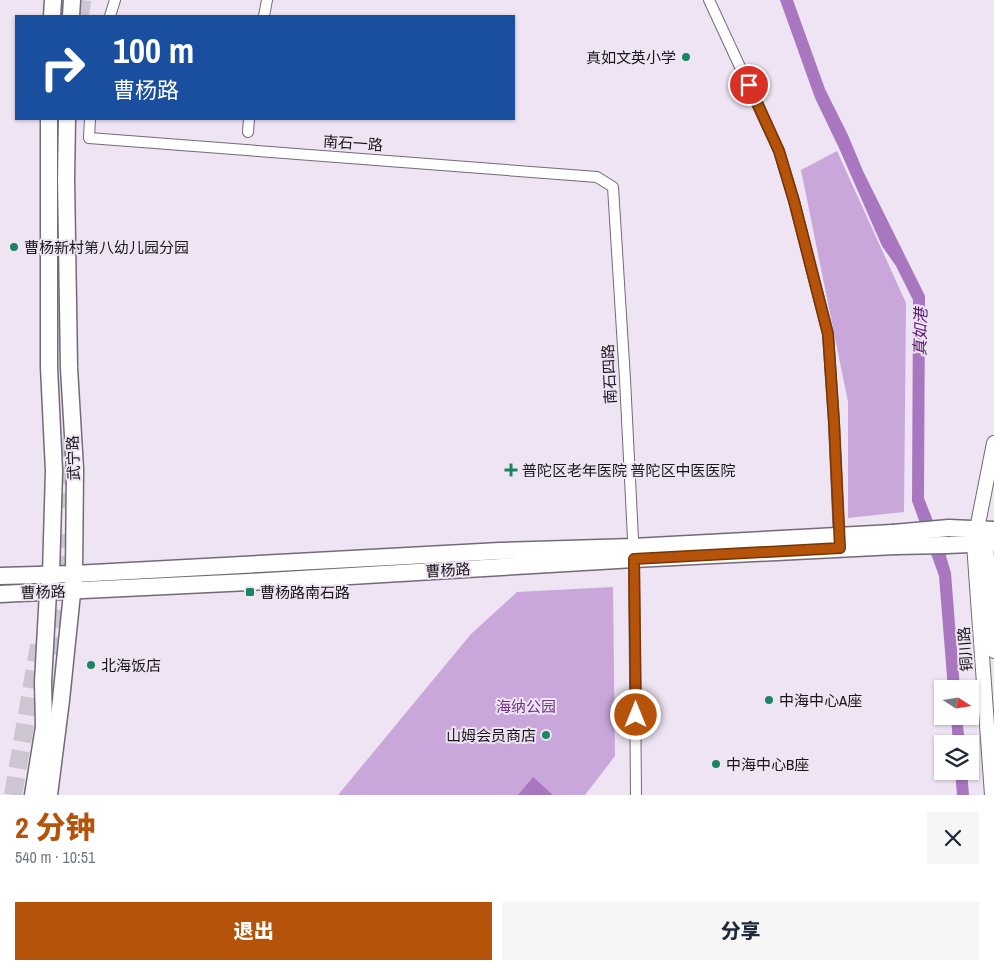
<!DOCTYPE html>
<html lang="zh">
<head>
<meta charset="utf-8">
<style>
	:root { --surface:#fff; --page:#f6f6f7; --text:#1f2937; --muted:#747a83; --accent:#b45309 }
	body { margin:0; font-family:"Archivo Narrow","Noto Sans SC",sans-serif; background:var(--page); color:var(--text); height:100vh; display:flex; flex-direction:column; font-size:19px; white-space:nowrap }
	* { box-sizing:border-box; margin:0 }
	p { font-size:16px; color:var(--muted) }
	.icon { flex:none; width:28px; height:28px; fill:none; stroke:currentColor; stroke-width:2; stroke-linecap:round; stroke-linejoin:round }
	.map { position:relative; height:795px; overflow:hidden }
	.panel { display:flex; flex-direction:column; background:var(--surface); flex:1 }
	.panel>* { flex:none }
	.top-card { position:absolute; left:15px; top:15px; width:500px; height:105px; border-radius:0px; box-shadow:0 1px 4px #0004; background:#1a4fa0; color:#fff; overflow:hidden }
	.needle { width:32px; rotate:102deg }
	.tools { position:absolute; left:934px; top:680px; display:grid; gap:10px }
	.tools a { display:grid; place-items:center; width:45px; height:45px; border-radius:0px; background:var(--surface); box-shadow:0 1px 4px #0004; font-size:25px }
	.pin { position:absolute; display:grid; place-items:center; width:42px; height:42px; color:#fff; margin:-21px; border:2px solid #fff; border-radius:50%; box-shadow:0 1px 5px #0007 }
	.me { position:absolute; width:55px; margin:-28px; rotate:0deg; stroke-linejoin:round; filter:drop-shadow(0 0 4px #0008) }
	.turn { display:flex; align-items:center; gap:18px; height:105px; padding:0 15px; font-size:22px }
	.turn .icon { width:65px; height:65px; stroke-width:2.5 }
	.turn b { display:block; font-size:35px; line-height:42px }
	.round { display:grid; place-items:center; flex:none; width:52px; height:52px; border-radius:0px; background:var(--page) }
	.summary { display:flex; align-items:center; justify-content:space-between; height:85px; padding:0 15px }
	h1 { font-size:30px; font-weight:800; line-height:38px; color:var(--accent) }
	.action { display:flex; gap:10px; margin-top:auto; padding:10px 15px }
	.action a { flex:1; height:58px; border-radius:0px; background:var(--accent); color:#fff; font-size:20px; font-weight:800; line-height:58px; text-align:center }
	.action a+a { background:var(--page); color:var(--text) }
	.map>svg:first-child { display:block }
</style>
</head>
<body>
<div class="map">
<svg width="994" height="795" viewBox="0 0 994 795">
	<rect width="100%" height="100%" fill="#eee4f3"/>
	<g fill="#c9a7db">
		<path d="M 837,151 L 906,303 L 904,512 L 848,518 L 848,402 L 801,170 Z"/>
		<path d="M 613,587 L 615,756 L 585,795 L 338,795 L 471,634 L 517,592 Z"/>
	</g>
	<g fill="#a877c0">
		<path d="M 780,0 L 793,0 L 825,89 L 848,135 L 863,171 L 925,296 L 924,498 L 944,549 L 951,573 L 960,689 L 948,689 L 939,576 L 912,501 L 913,300 L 896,266 L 882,246 L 839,148 L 815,98 Z"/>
		<path d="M 951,716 L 962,716 L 965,744 L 953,744 Z"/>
		<path d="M 955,771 L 967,771 L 969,795 L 957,795 Z"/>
		<path d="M 533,777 L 553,795 L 518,795 Z"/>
	</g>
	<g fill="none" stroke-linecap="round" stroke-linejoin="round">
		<g stroke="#cec5d3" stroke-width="18" stroke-dasharray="18 9" stroke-linecap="butt">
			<path d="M 62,16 L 63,0"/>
			<path d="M 80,16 L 82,0"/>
			<path d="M 66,439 L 67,508"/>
			<path d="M 50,654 L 68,548 L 67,534"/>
			<path d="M 13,795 L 39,645"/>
		</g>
		<g stroke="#736a77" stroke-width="12">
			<g id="minor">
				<path d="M 709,0 L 779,151 L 794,201 L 828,334 L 834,422 L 839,539"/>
				<path d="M 110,16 L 115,0"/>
				<path d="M 264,16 L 267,0"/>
				<path d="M 90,119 L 89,138 L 597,177 L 613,187 L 625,379 L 634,559 L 636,795"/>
				<path d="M 248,132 L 249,119"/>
			</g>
		</g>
		<g stroke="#736a77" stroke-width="16">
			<g id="secondary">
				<path d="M 981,536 L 986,544 L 994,651"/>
				<path d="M 992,795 L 974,544 L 994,443"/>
			</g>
		</g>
		<g stroke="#736a77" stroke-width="19">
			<g id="primary">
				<path d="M 52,16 L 53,0"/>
				<path d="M 71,16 L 72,0"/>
				<path d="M 949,528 L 994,530"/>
				<path d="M 947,545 L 994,543"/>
				<path d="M 0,576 L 74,574 L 500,551 L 633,547 L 893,533"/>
				<path d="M 0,594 L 249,582 L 634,559 L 895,546"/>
				<path d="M 33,795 L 44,727 L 43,682 L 48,592 L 51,574 L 54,471 L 49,367 L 49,119"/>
				<path d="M 49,795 L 61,700 L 74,574 L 75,469 L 69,368 L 66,178 L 67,119"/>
			</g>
		</g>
		<use href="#minor" stroke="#fff" stroke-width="10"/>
		<use href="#secondary" stroke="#fff" stroke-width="14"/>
		<use href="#primary" stroke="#fff" stroke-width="16"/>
		<g stroke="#736a77" stroke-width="19" stroke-linecap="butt">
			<g id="primary-bridge">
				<path d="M 893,533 L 949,528"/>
				<path d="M 895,546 L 947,545"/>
			</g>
		</g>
		<use href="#primary-bridge" stroke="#fff" stroke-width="16"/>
	</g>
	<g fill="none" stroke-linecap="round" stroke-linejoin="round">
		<g stroke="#753606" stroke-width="12">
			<path id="route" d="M 636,715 L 634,559 L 840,548 L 834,422 L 828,334 L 794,201 L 779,151 L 749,85"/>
		</g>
		<use href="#route" stroke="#b45309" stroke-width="9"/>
	</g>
	<g fill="#1c845f" stroke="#eee4f3" stroke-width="2">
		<circle cx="686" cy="57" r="5"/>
		<circle cx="14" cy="247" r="5"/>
		<path d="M508.5 462.5h5v5h5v5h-5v5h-5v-5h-5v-5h5z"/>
		<rect x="245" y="587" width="10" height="10" rx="2.5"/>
		<circle cx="91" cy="665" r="5"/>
		<circle cx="769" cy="700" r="5"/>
		<circle cx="546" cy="735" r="5"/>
		<circle cx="716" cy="764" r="5"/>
	</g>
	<g text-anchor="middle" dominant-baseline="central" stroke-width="4" stroke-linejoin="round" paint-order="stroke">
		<g font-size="15" fill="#1a161b" stroke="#eee4f3" text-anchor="start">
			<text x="676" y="57" text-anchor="end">真如文英小学</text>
			<text x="24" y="247">曹杨新村第八幼儿园分园</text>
			<text x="522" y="470">普陀区老年医院 普陀区中医医院</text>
			<text x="260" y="592">曹杨路南石路</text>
			<text x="101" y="665">北海饭店</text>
			<text x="779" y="700">中海中心A座</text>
			<text x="536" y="735" text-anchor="end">山姆会员商店</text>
			<text x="726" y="764">中海中心B座</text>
		</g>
		<g font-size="15" fill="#1a161b" stroke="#eee4f3">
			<text transform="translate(353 143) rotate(4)">南石一路</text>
			<text transform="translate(609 374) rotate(-93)">南石四路</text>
			<text transform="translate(73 458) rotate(-92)">武宁路</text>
			<text transform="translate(448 570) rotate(-3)">曹杨路</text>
			<text transform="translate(43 592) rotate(-2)">曹杨路</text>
			<text transform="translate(965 649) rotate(-94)">铜川路</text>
		</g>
		<g font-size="15" fill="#6e3189" stroke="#eee4f3">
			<text x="526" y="706">海纳公园</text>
		</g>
		<g font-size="16" font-style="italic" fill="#55156f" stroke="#eee4f3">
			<text transform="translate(920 332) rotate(-89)">真如港</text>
		</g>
	</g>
</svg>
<div class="tools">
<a><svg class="needle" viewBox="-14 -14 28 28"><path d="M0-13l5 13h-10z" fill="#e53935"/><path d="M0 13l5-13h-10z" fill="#747a83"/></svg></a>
<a><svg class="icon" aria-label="layers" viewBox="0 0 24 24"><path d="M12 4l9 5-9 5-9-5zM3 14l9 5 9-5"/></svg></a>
</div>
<div class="pin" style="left:749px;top:85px;background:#d93025"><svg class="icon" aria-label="arrive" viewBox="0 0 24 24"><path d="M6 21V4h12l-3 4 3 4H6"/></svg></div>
<svg class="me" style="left:636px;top:715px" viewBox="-20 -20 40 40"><circle r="17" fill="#b45309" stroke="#fff" stroke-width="3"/><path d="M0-11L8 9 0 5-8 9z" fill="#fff"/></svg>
<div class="top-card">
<div class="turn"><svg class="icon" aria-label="right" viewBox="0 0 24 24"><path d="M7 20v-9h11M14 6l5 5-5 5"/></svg><div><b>100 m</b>曹杨路</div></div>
</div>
</div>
<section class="panel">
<div class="summary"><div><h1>2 分钟</h1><p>540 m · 10:51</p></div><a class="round"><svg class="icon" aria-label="close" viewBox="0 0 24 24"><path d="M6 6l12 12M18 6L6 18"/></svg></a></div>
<div class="action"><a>退出</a><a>分享</a></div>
</section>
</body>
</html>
